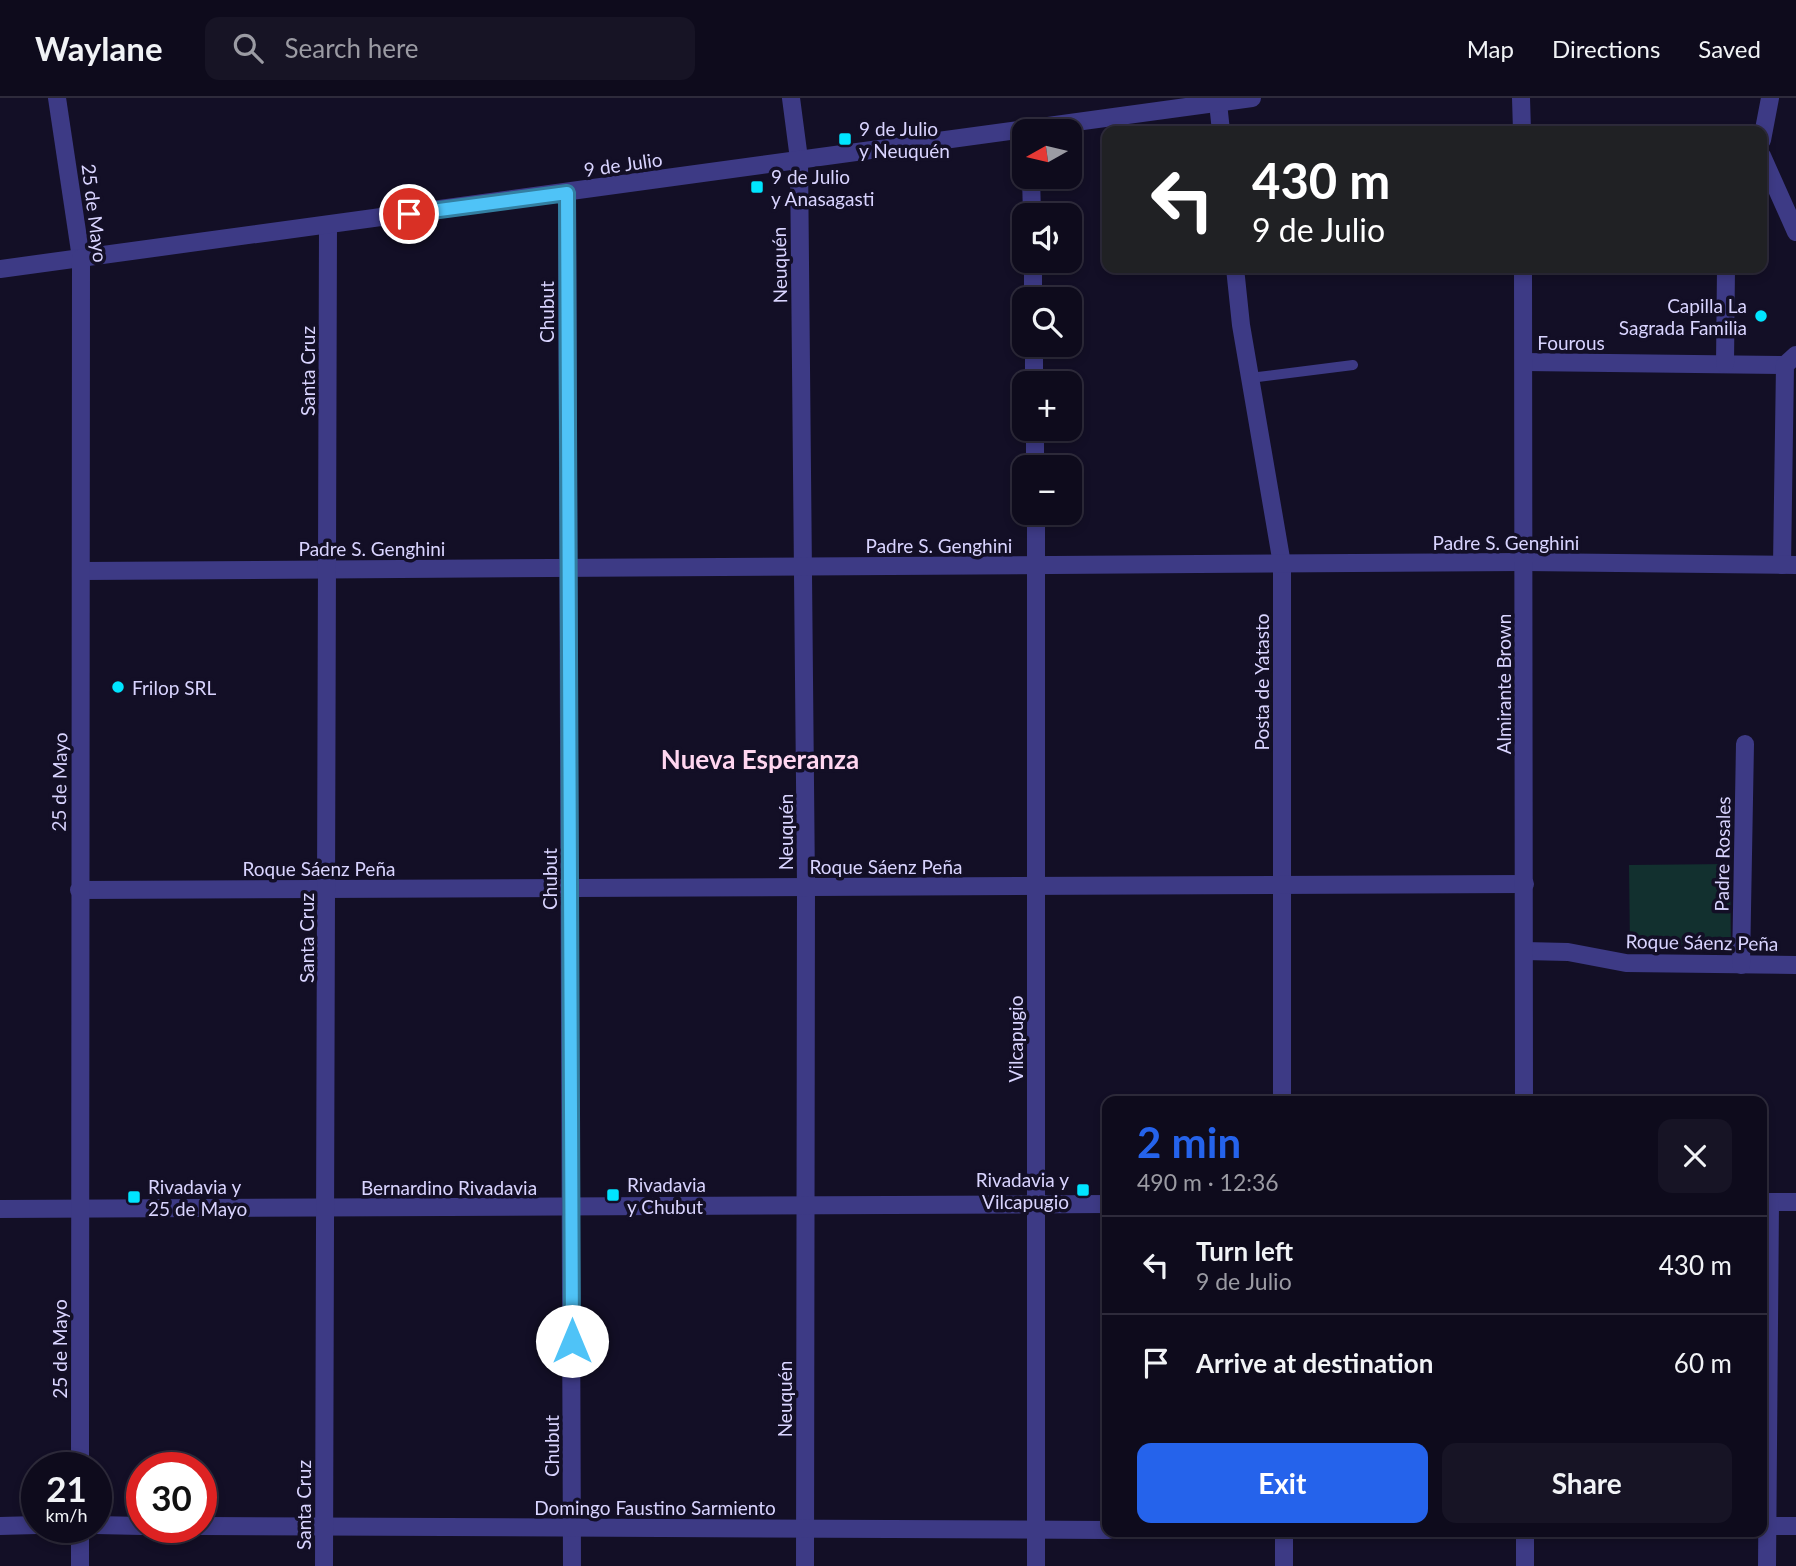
<!DOCTYPE html>
<html lang="en">
<head>
<meta charset="utf-8">
<style>
	:root { --surface:#0e0b1c; --page:#171425; --text:#f1f3f6; --muted:#9b9ba3; --line:#2e2b3b; --accent:#2563eb }
	body { margin:0; font-family:Lato,sans-serif; background:var(--page); color:var(--text); height:100vh; display:flex; flex-direction:column; font-size:26px; white-space:nowrap }
	* { box-sizing:border-box; margin:0 }
	p { font-size:23px; color:var(--muted) }
	.icon { flex:none; width:38px; height:38px; fill:none; stroke:currentColor; stroke-width:2; stroke-linecap:round; stroke-linejoin:round }
	.map { position:relative; flex:1; overflow:hidden }
	.side { position:absolute; left:1102px; top:998px; width:665px; height:441px; display:flex; flex-direction:column; background:var(--surface); border-radius:14px; box-shadow:0 4px 10px #0003,0 0 0 2px var(--line) }
	.side>* { flex:none }
	.banner { position:absolute; left:1102px; top:28px; width:665px; height:147px; border-radius:14px; box-shadow:0 4px 10px #0003,0 0 0 2px var(--line); background:#202124; color:#fff; overflow:hidden }
	.needle { width:46px; rotate:262deg }
	.controls { position:absolute; left:1012px; top:21px; display:grid; gap:14px }
	.controls a { display:grid; place-items:center; width:70px; height:70px; border-radius:14px; background:var(--surface); box-shadow:0 4px 10px #0003,0 0 0 2px var(--line); font-size:35px }
	.speed { position:absolute; left:21px; top:1354px; display:flex; gap:14px; font-size:35px; font-weight:700; text-align:center }
	.speed>* { display:grid; place-content:center; width:91px; height:91px; border-radius:50%; background:var(--surface); box-shadow:0 4px 10px #0003,0 0 0 2px var(--line); line-height:1 }
	.speed small { font-size:18px; font-weight:400 }
	.speed .limit { border:10px solid #d22; background:#fff; color:#111 }
	.pin { position:absolute; display:grid; place-items:center; width:60px; height:60px; color:#fff; margin:-30px; border:4px solid #fff; border-radius:50%; box-shadow:0 2px 7px #0007 }
	.me { position:absolute; width:77px; margin:-38px; rotate:0deg; stroke-linejoin:round; filter:drop-shadow(0 0 5px #0008) }
	.turn { display:flex; align-items:center; gap:24px; height:147px; padding:0 35px; font-size:32px }
	.turn .icon { width:91px; height:91px; stroke-width:2.5 }
	.turn b { display:block; font-size:49px; line-height:60px }
	.round { display:grid; place-items:center; flex:none; width:74px; height:74px; border-radius:14px; background:var(--page) }
	.headline { display:flex; align-items:center; justify-content:space-between; height:119px; padding:0 35px }
	h1 { font-size:42px; font-weight:700; line-height:52px; color:var(--accent) }
	.action { display:flex; gap:14px; margin-top:auto; padding:14px 35px }
	.action a { flex:1; height:80px; border-radius:14px; background:var(--accent); color:#fff; font-size:28px; font-weight:700; line-height:80px; text-align:center }
	.action a+a { background:var(--page); color:var(--text) }
	ul { padding:0; list-style:none }
	li { display:flex; align-items:center; gap:21px; height:98px; padding:0 35px; border-top:2px solid var(--line) }
	li div { flex:1 }
	li b { display:block; font-size:26px }
	li em { font-style:normal }
	header { display:flex; align-items:center; gap:42px; box-sizing:border-box; height:98px; padding:0 35px; background:var(--surface); border-bottom:2px solid var(--line) }
	header strong { font-size:33px }
	nav { display:flex; gap:38px; margin-inline-start:auto; font-size:24px }
	.search { width:490px; height:63px; background:var(--page); display:flex; align-items:center; gap:18px; box-sizing:border-box; padding:0 24px; border-radius:14px; color:var(--muted); font-size:26px }
	.map>svg:first-child { display:block }
</style>
</head>
<body>
<header>
<strong>Waylane</strong>
<div class="search"><svg class="icon" aria-label="search" viewBox="0 0 24 24"><circle cx="10" cy="10" r="6"/><path d="M15 15l6 6"/></svg>Search here</div>
<nav><a>Map</a><a>Directions</a><a>Saved</a></nav>
</header>
<div class="map">
<svg width="1796" height="1468" viewBox="0 0 1796 1468">
	<rect width="100%" height="100%" fill="#130f26"/>
	<path fill="#12302f" d="M 1730,766 L 1731,850 L 1630,851 L 1629,767 Z"/>
	<g fill="none" stroke-linecap="round" stroke-linejoin="round">
		<path stroke="#3d3a85" stroke-width="10" d="M 1250,280 L 1353,267"/>
		<g stroke="#3d3a85" stroke-width="18">
			<path d="M 57,0 L 81,160"/>
			<path d="M 791,0 L 799,61 L 806,788 L 805,1468"/>
			<path d="M 1218,5 L 1221,33"/>
			<path d="M 1762,42 L 1770,0"/>
			<path d="M 1762,58 L 1796,134"/>
			<path d="M 1031,79 L 1032,117"/>
			<path d="M 567,95 L 572,1468"/>
			<path d="M 1033,163 L 1033,201"/>
			<path d="M 1235,170 L 1241,227 L 1282,466 L 1282,1003"/>
			<path d="M 1034,247 L 1034,285"/>
			<path d="M 1524,264 L 1785,267"/>
			<path d="M 1725,266 L 1726,170"/>
			<path d="M 1035,331 L 1035,369"/>
			<path d="M 1782,467 L 1785,267 L 1796,257"/>
			<path d="M 82,473 L 1523,464 L 1796,467"/>
			<path d="M 79,792 L 1525,786"/>
			<path d="M 1525,853 L 1568,854 L 1626,865 L 1796,867"/>
			<path d="M 1741,867 L 1745,646"/>
			<path d="M 1762,1104 L 1796,1104"/>
			<path d="M 0,1111 L 1108,1106"/>
			<path d="M 96,1427 L 142,1428"/>
			<path d="M 0,1428 L 37,1427"/>
			<path d="M 201,1428 L 1108,1432"/>
			<path d="M 1762,1428 L 1796,1428"/>
			<path d="M 1284,1433 L 1284,1468"/>
			<path d="M 324,1468 L 328,127"/>
			<path d="M 1036,1468 L 1036,415"/>
			<path d="M 1767,1468 L 1770,1104"/>
		</g>
		<g stroke="#3d3a85" stroke-width="18">
			<path d="M 1521,0 L 1522,33"/>
			<path d="M 1523,170 L 1524,1003"/>
			<path d="M 0,171 L 1252,0"/>
			<path d="M 80,1370 L 81,160"/>
			<path d="M 1525,1433 L 1525,1468"/>
			<path d="M 80,1468 L 80,1430"/>
		</g>
	</g>
	<g fill="none" stroke-linecap="round" stroke-linejoin="round">
		<g stroke="#337fa1" stroke-width="18">
			<path id="route" d="M 409,116 L 567,95 L 572,1243"/>
		</g>
		<use href="#route" stroke="#4fc3f7" stroke-width="12"/>
	</g>
	<g fill="#00e5ff" stroke="#130f26" stroke-width="2.5">
		<rect x="838" y="34" width="14" height="14" rx="3.5"/>
		<rect x="750" y="82" width="14" height="14" rx="3.5"/>
		<circle cx="1761" cy="218" r="7"/>
		<circle cx="118" cy="589" r="7"/>
		<rect x="1076" y="1085" width="14" height="14" rx="3.5"/>
		<rect x="606" y="1090" width="14" height="14" rx="3.5"/>
		<rect x="127" y="1092" width="14" height="14" rx="3.5"/>
	</g>
	<g text-anchor="middle" dominant-baseline="central" stroke-width="7" stroke-linejoin="round" paint-order="stroke">
		<g font-size="19" fill="#d9d4ff" stroke="#130f26" text-anchor="start">
			<text x="859" y="30">9 de Julio<tspan x="859" dy="22">y Neuquén</tspan></text>
			<text x="771" y="78">9 de Julio<tspan x="771" dy="22">y Anasagasti</tspan></text>
			<text x="1747" y="207" text-anchor="end">Capilla La<tspan x="1747" dy="22">Sagrada Familia</tspan></text>
			<text x="132" y="589">Frilop SRL</text>
			<text x="1069" y="1081" text-anchor="end">Rivadavia y<tspan x="1069" dy="22">Vilcapugio</tspan></text>
			<text x="627" y="1086">Rivadavia<tspan x="627" dy="22">y Chubut</tspan></text>
			<text x="148" y="1088">Rivadavia y<tspan x="148" dy="22">25 de Mayo</tspan></text>
		</g>
		<g font-size="19" fill="#d9d4ff" stroke="#130f26">
			<text transform="translate(623 66) rotate(-8)">9 de Julio</text>
			<text transform="translate(95 115) rotate(83)">25 de Mayo</text>
			<text transform="translate(779 167) rotate(-91)">Neuquén</text>
			<text transform="translate(546 214) rotate(-90)">Chubut</text>
			<text x="1571" y="244">Fourous</text>
			<text transform="translate(307 273) rotate(-90)">Santa Cruz</text>
			<text x="1506" y="444">Padre S. Genghini</text>
			<text x="939" y="447">Padre S. Genghini</text>
			<text x="372" y="450">Padre S. Genghini</text>
			<text transform="translate(1261 584) rotate(-90)">Posta de Yatasto</text>
			<text transform="translate(1503 586) rotate(-90)">Almirante Brown</text>
			<text transform="translate(59 684) rotate(-89)">25 de Mayo</text>
			<text transform="translate(785 734) rotate(-90)">Neuquén</text>
			<text transform="translate(1722 756) rotate(-89)">Padre Rosales</text>
			<text x="886" y="768">Roque Sáenz Peña</text>
			<text x="319" y="770">Roque Sáenz Peña</text>
			<text transform="translate(549 781) rotate(-90)">Chubut</text>
			<text transform="translate(306 840) rotate(-90)">Santa Cruz</text>
			<text transform="translate(1702 844) rotate(1)">Roque Sáenz Peña</text>
			<text transform="translate(1015 941) rotate(-90)">Vilcapugio</text>
			<text x="449" y="1089">Bernardino Rivadavia</text>
			<text transform="translate(59 1251) rotate(-90)">25 de Mayo</text>
			<text transform="translate(784 1301) rotate(-90)">Neuquén</text>
			<text transform="translate(551 1348) rotate(-90)">Chubut</text>
			<text transform="translate(303 1407) rotate(-90)">Santa Cruz</text>
			<text x="655" y="1409">Domingo Faustino Sarmiento</text>
		</g>
		<g font-size="26" font-weight="bold" fill="#ffd6f0" stroke="#130f26">
			<text x="760" y="661">Nueva Esperanza</text>
		</g>
	</g>
</svg>
<div class="controls">
<a><svg class="needle" viewBox="-14 -14 28 28"><path d="M0-13l5 13h-10z" fill="#e53935"/><path d="M0 13l5-13h-10z" fill="#9b9ba3"/></svg></a>
<a><svg class="icon" aria-label="sound" viewBox="0 0 24 24"><path d="M4 9h4l5-4v14l-5-4H4zM17 9q2 3 0 6"/></svg></a>
<a><svg class="icon" aria-label="search" viewBox="0 0 24 24"><circle cx="10" cy="10" r="6"/><path d="M15 15l6 6"/></svg></a>
<a>+</a>
<a>−</a>
</div>
<div class="speed"><div>21<small>km/h</small></div><div class="limit">30</div></div>
<div class="pin" style="left:409px;top:116px;background:#d93025"><svg class="icon" aria-label="arrive" viewBox="0 0 24 24"><path d="M6 21V4h12l-3 4 3 4H6"/></svg></div>
<svg class="me" style="left:572px;top:1243px" viewBox="-20 -20 40 40"><circle r="19" fill="#fff"/><path d="M0-13L10 11 0 6-10 11z" fill="#4fc3f7"/></svg>
<div class="banner">
<div class="turn"><svg class="icon" aria-label="left" viewBox="0 0 24 24"><path d="M17 20v-9H6M10 6l-5 5 5 5"/></svg><div><b>430 m</b>9 de Julio</div></div>
</div>
<section class="side">
<div class="headline"><div><h1>2 min</h1><p>490 m · 12:36</p></div><a class="round"><svg class="icon" aria-label="close" viewBox="0 0 24 24"><path d="M6 6l12 12M18 6L6 18"/></svg></a></div>
<ul>
<li><svg class="icon" aria-label="left" viewBox="0 0 24 24"><path d="M17 20v-9H6M10 6l-5 5 5 5"/></svg><div><b>Turn left</b><p>9 de Julio</p></div><em>430 m</em></li>
<li><svg class="icon" aria-label="arrive" viewBox="0 0 24 24"><path d="M6 21V4h12l-3 4 3 4H6"/></svg><div><b>Arrive at destination</b></div><em>60 m</em></li>
</ul>
<div class="action"><a>Exit</a><a>Share</a></div>
</section>
</div>
</body>
</html>
